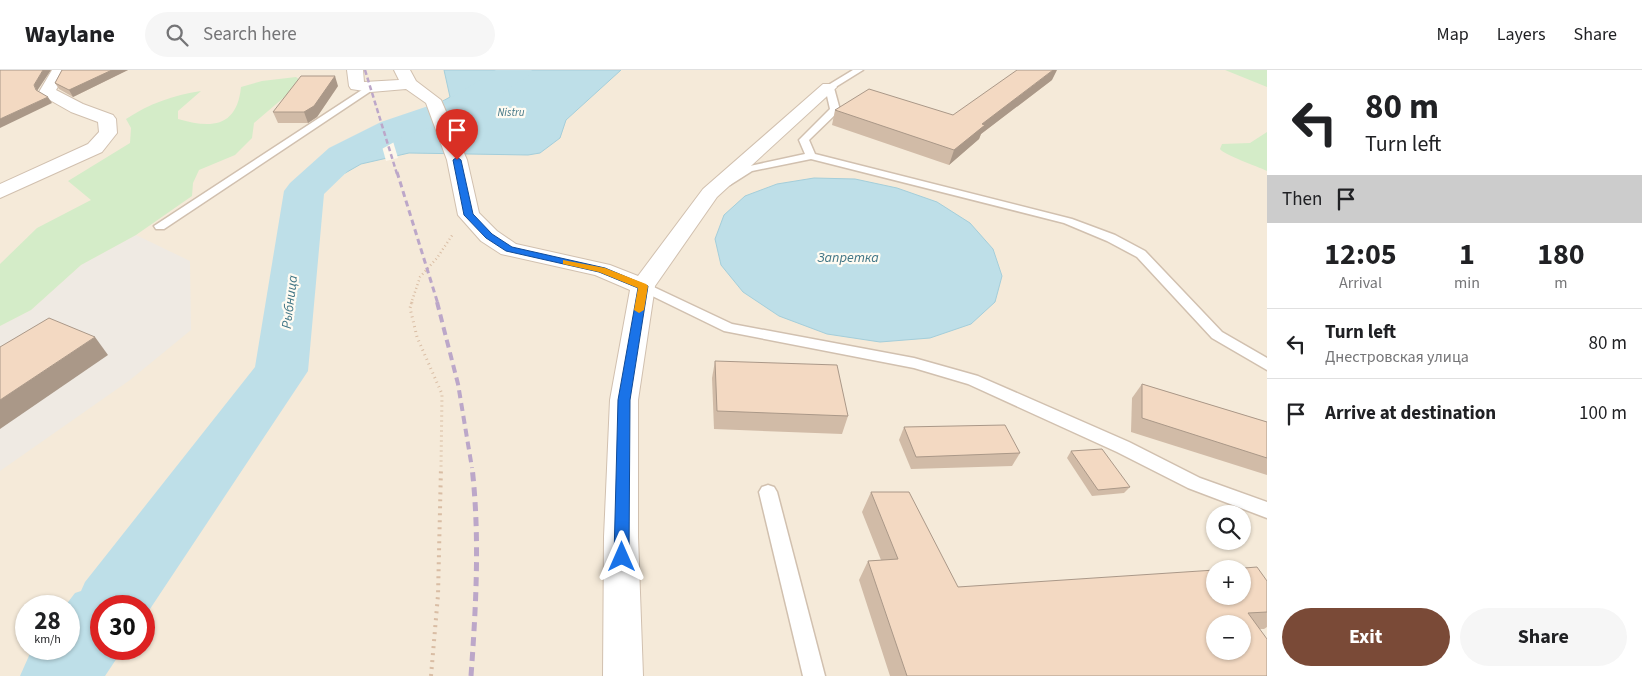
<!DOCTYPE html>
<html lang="en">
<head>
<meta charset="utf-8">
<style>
	:root { --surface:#fff; --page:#f6f6f6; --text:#202124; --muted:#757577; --line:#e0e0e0; --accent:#7a4a37 }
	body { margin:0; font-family:"Source Sans 3",sans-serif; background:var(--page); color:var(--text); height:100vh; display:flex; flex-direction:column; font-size:19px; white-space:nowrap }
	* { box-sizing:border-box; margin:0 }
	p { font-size:16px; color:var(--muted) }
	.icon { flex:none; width:28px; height:28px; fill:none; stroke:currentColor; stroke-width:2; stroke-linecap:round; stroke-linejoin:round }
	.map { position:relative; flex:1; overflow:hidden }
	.sheet { display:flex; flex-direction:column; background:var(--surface); width:375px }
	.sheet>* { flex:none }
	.guide { background:#fff; color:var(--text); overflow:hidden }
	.tools { position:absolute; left:1206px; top:435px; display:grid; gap:10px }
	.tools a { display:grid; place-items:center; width:45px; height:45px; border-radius:50%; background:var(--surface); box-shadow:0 1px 4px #0004; font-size:25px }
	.speed { position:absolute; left:15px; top:525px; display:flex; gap:10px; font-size:25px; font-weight:700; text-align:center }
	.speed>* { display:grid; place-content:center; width:65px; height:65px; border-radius:50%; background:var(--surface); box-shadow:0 1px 4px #0004; line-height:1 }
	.speed small { font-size:12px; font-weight:400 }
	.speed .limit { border:8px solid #d22; background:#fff; color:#111 }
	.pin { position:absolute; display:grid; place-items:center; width:42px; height:42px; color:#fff; margin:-51px -21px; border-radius:50% 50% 50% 0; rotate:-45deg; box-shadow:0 0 5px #0007 }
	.pin .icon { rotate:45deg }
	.me { position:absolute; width:55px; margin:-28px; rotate:0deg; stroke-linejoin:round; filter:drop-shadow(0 0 4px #0008) }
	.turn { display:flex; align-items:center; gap:18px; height:105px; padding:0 15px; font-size:22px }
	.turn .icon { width:65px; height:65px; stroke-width:2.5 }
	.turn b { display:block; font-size:35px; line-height:42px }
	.then { display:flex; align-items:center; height:48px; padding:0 15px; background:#0003; gap:10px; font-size:19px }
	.eta { display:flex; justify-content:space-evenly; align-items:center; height:85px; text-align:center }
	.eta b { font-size:30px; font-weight:700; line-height:35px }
	.primary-button { display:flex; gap:10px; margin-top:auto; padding:10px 15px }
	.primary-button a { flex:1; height:58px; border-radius:30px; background:var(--accent); color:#fff; font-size:20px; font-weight:700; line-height:58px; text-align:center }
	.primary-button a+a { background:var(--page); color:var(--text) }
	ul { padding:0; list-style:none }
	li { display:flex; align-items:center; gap:15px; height:70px; padding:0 15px; border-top:1px solid var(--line) }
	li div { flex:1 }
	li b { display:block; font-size:19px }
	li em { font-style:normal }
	header { display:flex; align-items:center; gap:30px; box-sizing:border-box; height:70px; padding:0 25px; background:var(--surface); border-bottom:1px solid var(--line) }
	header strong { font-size:24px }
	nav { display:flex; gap:28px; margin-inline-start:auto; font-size:18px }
	.search { width:350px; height:45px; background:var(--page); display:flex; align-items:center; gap:12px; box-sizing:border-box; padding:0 18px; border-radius:28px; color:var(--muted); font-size:19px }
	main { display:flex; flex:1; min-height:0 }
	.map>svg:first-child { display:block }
</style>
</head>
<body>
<header>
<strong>Waylane</strong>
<div class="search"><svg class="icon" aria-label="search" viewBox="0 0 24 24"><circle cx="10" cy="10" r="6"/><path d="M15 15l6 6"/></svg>Search here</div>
<nav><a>Map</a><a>Layers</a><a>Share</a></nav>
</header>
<main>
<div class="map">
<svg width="1267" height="606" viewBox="0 0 1267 606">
	<rect width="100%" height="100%" fill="#fdf7eb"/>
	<path fill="#f5ead9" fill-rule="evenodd" d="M 0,0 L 1267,0 L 1267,606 L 0,606 ZM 1215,444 L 1242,444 L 1242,471 L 1215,471 ZM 1215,499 L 1242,499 L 1242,526 L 1215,526 ZM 26,536 L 69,536 L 69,579 L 26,579 ZM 101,536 L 144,536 L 144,579 L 101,579 ZM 1215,554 L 1242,554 L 1242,581 L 1215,581 Z"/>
	<path fill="#efeae3" d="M 136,165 L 190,191 L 191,260 L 130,310 L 0,401 L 0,256 L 31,240 L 81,195 Z"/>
	<g fill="#d4ecc8">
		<path d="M 1225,0 L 1267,0 L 1267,17 Z"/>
		<path d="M 296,7 L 302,12 L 254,53 L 252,68 L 235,85 L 199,100 L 193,113 L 192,126 L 136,165 L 81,195 L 31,240 L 0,256 L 0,194 L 37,158 L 91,130 L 68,111 L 130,73 L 131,58 L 126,49 C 149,34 173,25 201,21 L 178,41 L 178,49 C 212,59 237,57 241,17 L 262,11 Z"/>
		<path d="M 1267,62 L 1267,101 C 1257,96 1224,85 1220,79 L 1222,74 L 1250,73 Z"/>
	</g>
	<g fill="#bedfe8" stroke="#a4ceda">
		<path d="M 444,0 L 621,0 L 566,50 L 560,68 L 540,83 L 528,85 L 409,83 L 361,94 L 340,106 L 311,99 L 346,77 L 393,59 L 450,27 Z"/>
		<path d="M 814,108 L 855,109 L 897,118 L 937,132 L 970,153 L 993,179 L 1002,206 L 995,232 L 971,254 L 930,268 L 880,272 L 827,264 L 779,246 L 743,222 L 721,195 L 715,169 L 724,145 L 745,126 L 777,114 Z"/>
	</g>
	<path fill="#fdf7eb" d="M 389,58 L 398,88 L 386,91 L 378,62 Z"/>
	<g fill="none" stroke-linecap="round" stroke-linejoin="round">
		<path fill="#bedfe8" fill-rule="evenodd" d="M 496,0 L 532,0 L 528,6 L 473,43 L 405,66 L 355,94 L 324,124 L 308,301 L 144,548 L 144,536 L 101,536 L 101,579 L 123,579 L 105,606 L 20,606 L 32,579 L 69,579 L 69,536 L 65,536 L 75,523 L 81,521 L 85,512 L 255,297 L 284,121 L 290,113 L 329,78 L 381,52 L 449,29 Z"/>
		<g stroke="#d1c0af" stroke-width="3">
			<g id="lane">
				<path d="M 853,0 L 863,0 L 834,18 L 840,40 L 809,70 L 815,84 L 1072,149 L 1115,165 L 1145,181 L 1222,262 L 1267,288 L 1267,300 L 1212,268 L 1137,187 L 1107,171 L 1064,153 L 811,89 L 752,101 L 730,115 L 722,115 L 721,113 L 722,111 L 745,97 L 805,84 L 799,70 L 830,39 L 825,17 Z"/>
				<path d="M 371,14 L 374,15 L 374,19 L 164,159 L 156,159 L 154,156 Z"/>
				<path d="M 643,212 L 732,254 L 914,288 L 978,306 L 1129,372 L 1200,408 L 1267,432 L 1267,448 L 1188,418 L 1117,382 L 968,314 L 914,298 L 724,261 L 638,219 L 636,216 L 638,213 Z"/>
				<path d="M 768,415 L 774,417 L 777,422 L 825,606 L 803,606 L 759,422 L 762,417 Z"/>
			</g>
		</g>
		<g stroke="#d1c0af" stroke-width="2">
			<g id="street">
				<path d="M 52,0 L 68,0 L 56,20 L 83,34 L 113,45 L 116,49 L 117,63 L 102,82 L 0,128 L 0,114 L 88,74 L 99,62 L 98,52 L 71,42 L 41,25 L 39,22 Z"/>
				<path d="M 347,0 L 363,0 L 364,12 L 399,10 L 394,0 L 410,0 L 416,11 L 441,30 L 467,90 L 479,143 L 497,161 L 516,174 L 610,195 L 638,206 L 703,119 L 823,14 L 835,14 L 837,17 L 717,127 L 655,216 L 638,330 L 638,467 L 643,606 L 603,606 L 604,467 L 610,330 L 630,220 L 595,205 L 501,184 L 481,171 L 458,145 L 447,90 L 426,33 L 406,19 L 371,22 L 351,19 L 349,16 Z"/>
			</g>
		</g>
		<path stroke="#d9bda4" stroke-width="2.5" stroke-dasharray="1 3" stroke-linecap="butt" d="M 411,234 L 420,207 L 437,188 L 453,164"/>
		<path stroke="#d9bda4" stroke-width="3" stroke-dasharray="1 4" stroke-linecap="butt" d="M 412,232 L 410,238 L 417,267 L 442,324 L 441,398"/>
		<path stroke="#d9bda4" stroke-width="4" stroke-dasharray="2 5" stroke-linecap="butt" d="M 431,606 L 438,525 L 441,397"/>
		<use href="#lane" fill="#fff" fill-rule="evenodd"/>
		<use href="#street" fill="#fff" fill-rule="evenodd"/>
		<path stroke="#bca7c9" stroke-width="2.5" stroke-dasharray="5 3" stroke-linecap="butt" d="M 365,0 L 397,104"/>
		<path stroke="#bca7c9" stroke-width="3" stroke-dasharray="6 4" stroke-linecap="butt" d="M 397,102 L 438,234"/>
		<path stroke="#bca7c9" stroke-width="4" stroke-dasharray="8 5" stroke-linecap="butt" d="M 437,232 L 458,314 L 472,398"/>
		<path stroke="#bca7c9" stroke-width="5" stroke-dasharray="9 6" stroke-linecap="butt" d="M 471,606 C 476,536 480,467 472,397"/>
	</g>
	<g fill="#d1bba7">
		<path d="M 62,0 L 128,0 L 73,27 L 59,19 L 55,13 Z"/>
		<path d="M 1052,10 L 981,64 L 979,69 L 949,95 L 832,55 L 835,40 L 953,45 Z"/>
		<path d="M 338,16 L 317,47 L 308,53 L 278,53 L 273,42 Z"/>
		<path d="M 715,291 L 848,346 L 842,364 L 714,359 L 712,308 Z"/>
		<path d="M 1142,314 L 1267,352 L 1267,405 L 1131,362 L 1132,328 Z"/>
		<path d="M 904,357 L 1020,383 L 1012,396 L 911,399 L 899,370 Z"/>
		<path d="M 1071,381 L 1130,417 L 1124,423 L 1092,426 L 1067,388 Z"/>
		<path d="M 871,422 L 958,517 L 1267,511 L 1267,557 L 1264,559 L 1260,559 L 1267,606 L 890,606 L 859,510 L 868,491 L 881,490 L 862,442 Z"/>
	</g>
	<g fill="#aa9888">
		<path d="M 43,0 L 51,0 L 37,21 L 40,27 L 34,15 Z"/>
		<path d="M 112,0 L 128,0 L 73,27 L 69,20 Z"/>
		<path d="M 1053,0 L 1057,0 L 1052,10 L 981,64 L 979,69 L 949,95 L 954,80 L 982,54 Z"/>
		<path d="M 335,6 L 338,16 L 317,47 L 308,53 L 304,42 Z"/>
		<path d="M 48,27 L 52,33 L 0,58 L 0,49 Z"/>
		<path d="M 95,267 L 108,285 L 0,359 L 0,330 Z"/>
	</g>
	<g fill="#f3d9c2" stroke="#aa9888" fill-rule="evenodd">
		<path d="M 0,0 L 43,0 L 34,15 L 36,20 L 48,27 L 0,49 Z"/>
		<path d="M 62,0 L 112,0 L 69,20 L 55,13 Z"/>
		<path d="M 1017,0 L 1053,0 L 982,54 L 985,55 L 954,80 L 835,40 L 869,19 L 953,45 Z"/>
		<path d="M 301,6 L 335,6 L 314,36 L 304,42 L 273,42 Z"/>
		<path d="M 49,248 L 95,267 L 0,330 L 0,277 Z"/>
		<path d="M 715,291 L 837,295 L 848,346 L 717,341 Z"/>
		<path d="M 1142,314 L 1267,352 L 1267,388 L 1142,348 Z"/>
		<path d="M 1005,355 L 1020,383 L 916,387 L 904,357 Z"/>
		<path d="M 1102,379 L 1130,417 L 1098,420 L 1071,381 Z"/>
		<path d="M 871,422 L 909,422 L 958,517 L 1215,500 L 1215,526 L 1242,526 L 1242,499 L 1232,499 L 1257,497 L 1267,511 L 1267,542 L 1248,543 L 1267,569 L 1267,606 L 907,606 L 868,491 L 898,489 ZM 1215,554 L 1242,554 L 1242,581 L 1215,581 Z"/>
	</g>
	<path fill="#1a73e8" stroke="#114b97" d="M 457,87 L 461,90 L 473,144 L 492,164 L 512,177 L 605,198 L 648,216 L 630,330 L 629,487 L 627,492 L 622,494 L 616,492 L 614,487 L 618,330 L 638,218 L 599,202 L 506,181 L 486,168 L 464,145 L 453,90 Z"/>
	<path fill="#f59e0b" d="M 563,190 L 605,198 L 646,214 L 648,216 L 644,240 L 639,243 L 634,240 L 638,218 L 599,202 L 563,194 Z"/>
	<g text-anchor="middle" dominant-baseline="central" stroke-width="4.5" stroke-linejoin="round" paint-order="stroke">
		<g font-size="11" font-style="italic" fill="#427686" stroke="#fffbf2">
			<text x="511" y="42">Nistru</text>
		</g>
		<g font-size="14" font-style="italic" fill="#427686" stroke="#fffbf2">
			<text x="848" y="188">Запретка</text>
			<text transform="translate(290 232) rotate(-83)">Рыбница</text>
		</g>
	</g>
</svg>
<div class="tools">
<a><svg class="icon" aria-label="search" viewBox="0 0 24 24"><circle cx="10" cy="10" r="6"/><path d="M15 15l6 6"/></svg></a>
<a>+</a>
<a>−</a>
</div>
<div class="speed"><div>28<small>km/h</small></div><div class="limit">30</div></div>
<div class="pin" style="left:457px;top:90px;background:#d93025"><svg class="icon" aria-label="arrive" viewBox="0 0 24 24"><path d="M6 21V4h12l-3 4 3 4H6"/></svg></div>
<svg class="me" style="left:622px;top:487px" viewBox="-20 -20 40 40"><path d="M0-17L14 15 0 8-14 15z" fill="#1a73e8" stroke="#fff" stroke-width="4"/></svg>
</div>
<section class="sheet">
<div class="guide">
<div class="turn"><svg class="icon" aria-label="left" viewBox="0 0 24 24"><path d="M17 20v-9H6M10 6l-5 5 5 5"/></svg><div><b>80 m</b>Turn left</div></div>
<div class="then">Then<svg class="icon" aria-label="arrive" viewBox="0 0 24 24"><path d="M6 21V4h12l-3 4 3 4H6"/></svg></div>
</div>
<div class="eta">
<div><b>12:05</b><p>Arrival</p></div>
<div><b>1</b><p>min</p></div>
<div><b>180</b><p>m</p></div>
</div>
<ul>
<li><svg class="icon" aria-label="left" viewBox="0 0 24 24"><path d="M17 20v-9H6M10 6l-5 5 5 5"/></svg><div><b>Turn left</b><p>Днестровская улица</p></div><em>80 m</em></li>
<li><svg class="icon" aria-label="arrive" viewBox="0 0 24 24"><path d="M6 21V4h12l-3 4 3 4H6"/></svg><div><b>Arrive at destination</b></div><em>100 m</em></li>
</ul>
<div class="primary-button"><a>Exit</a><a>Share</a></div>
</section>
</main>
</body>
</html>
